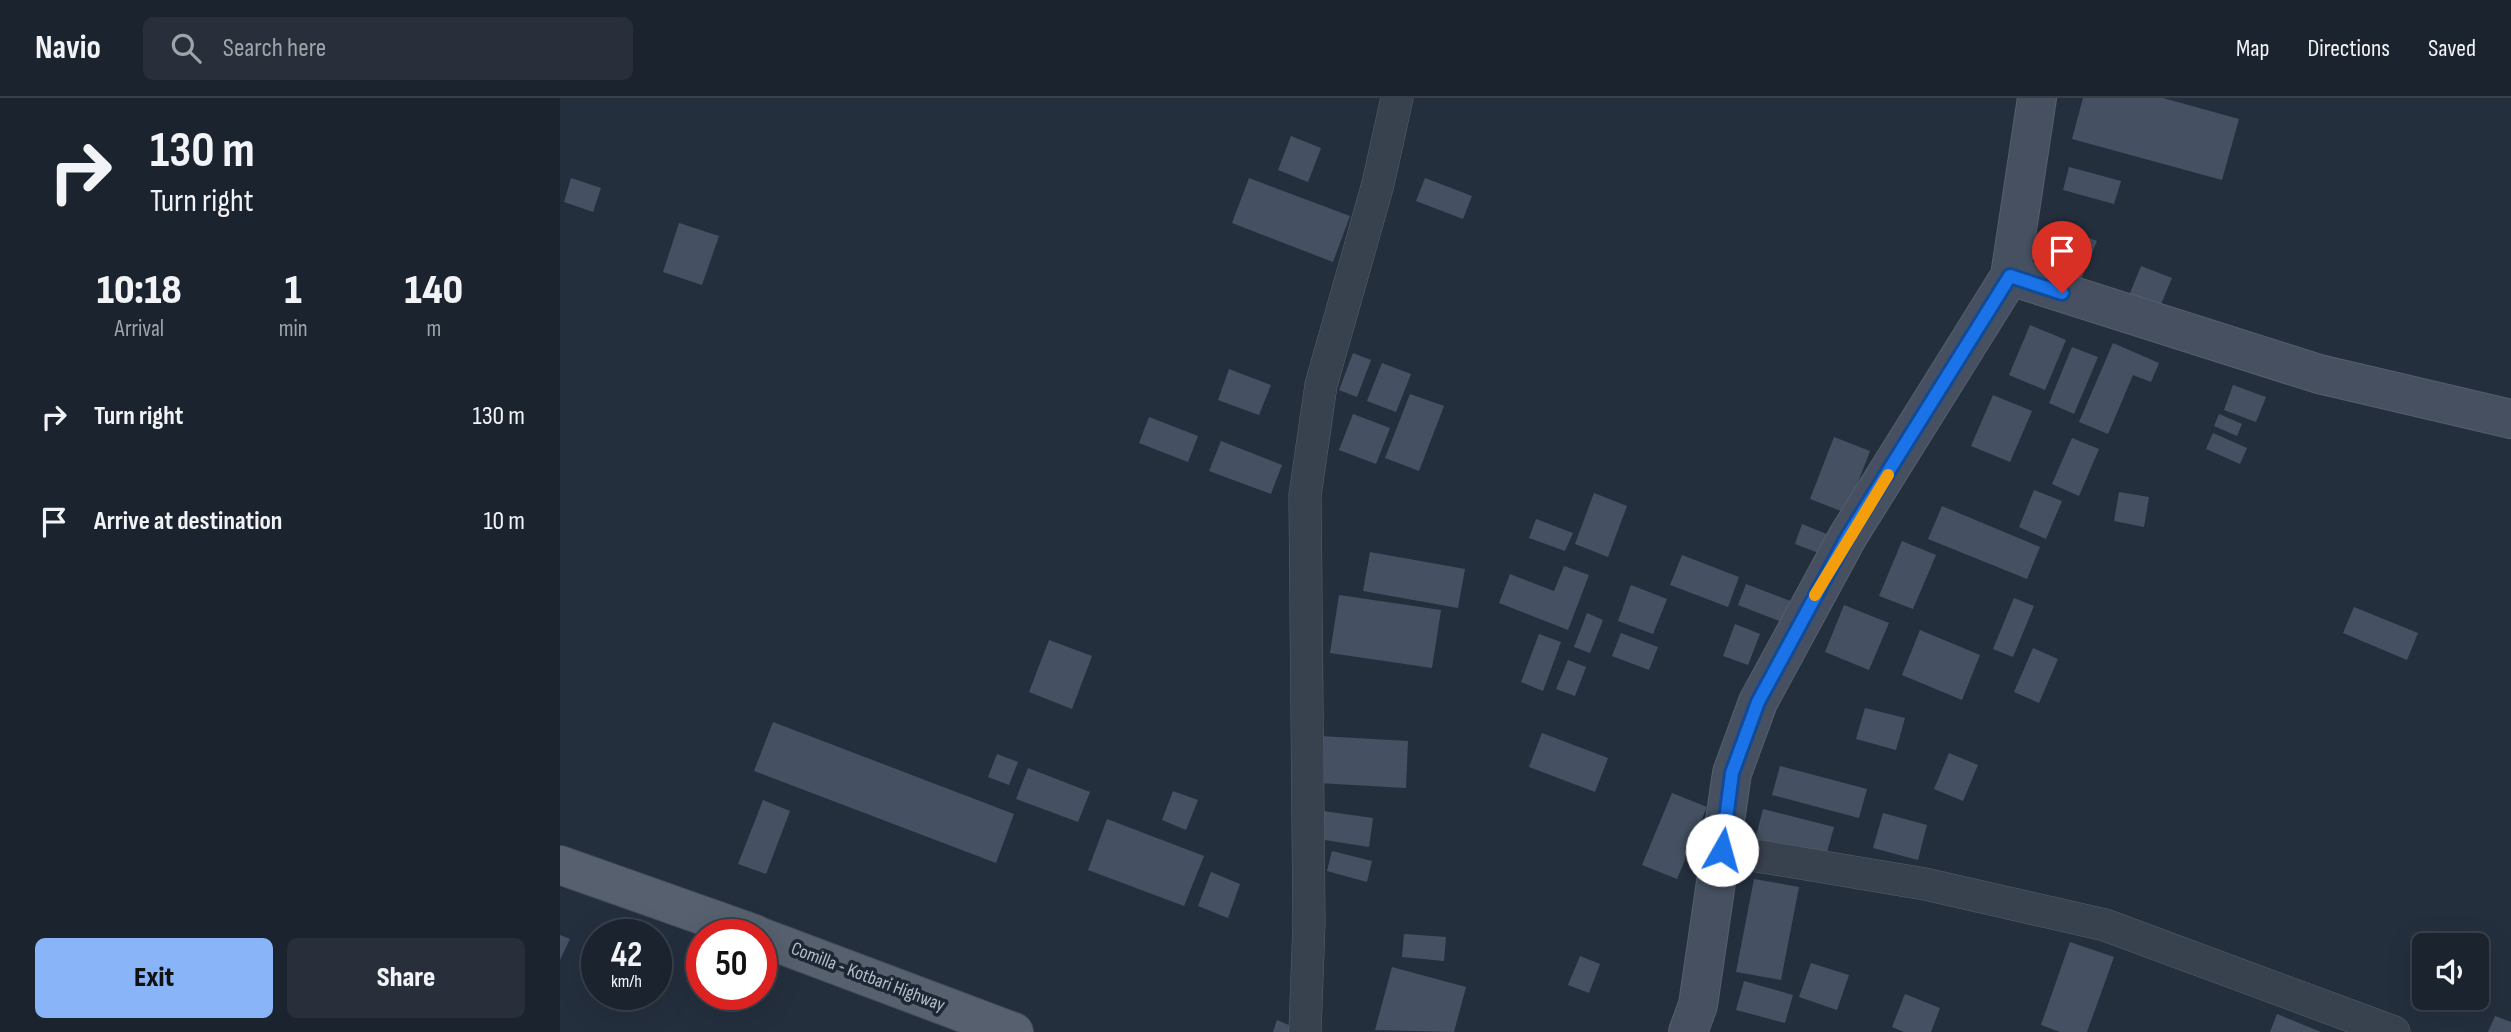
<!DOCTYPE html>
<html lang="en">
<head>
<meta charset="utf-8">
<style>
	:root { --surface:#1b232e; --page:#282f3a; --text:#f1f3f6; --muted:#a0a4aa; --line:#39404a; --accent:#8ab4f8 }
	body { margin:0; font-family:"Sofia Sans Condensed",sans-serif; background:var(--page); color:var(--text); height:100vh; display:flex; flex-direction:column; font-size:26px; white-space:nowrap }
	* { box-sizing:border-box; margin:0 }
	p { font-size:23px; color:var(--muted) }
	.icon { flex:none; width:38px; height:38px; fill:none; stroke:currentColor; stroke-width:2; stroke-linecap:round; stroke-linejoin:round }
	.map { position:relative; flex:1; overflow:hidden }
	.sheet { display:flex; flex-direction:column; background:var(--surface); width:560px }
	.sheet>* { flex:none }
	.guide { background:#1b232e; color:var(--text); overflow:hidden }
	.tools { position:absolute; left:1852px; top:835px; display:grid; gap:14px }
	.tools a { display:grid; place-items:center; width:77px; height:77px; border-radius:10px; background:var(--surface); box-shadow:0 7px 28px #0002,0 0 0 2px var(--line); font-size:35px }
	.speed { position:absolute; left:21px; top:821px; display:flex; gap:14px; font-size:35px; font-weight:700; text-align:center }
	.speed>* { display:grid; place-content:center; width:91px; height:91px; border-radius:50%; background:var(--surface); box-shadow:0 7px 28px #0002,0 0 0 2px var(--line); line-height:1 }
	.speed small { font-size:18px; font-weight:400 }
	.speed .limit { border:10px solid #d22; background:#fff; color:#111 }
	.pin { position:absolute; display:grid; place-items:center; width:60px; height:60px; color:#fff; margin:-72px -30px; border-radius:50% 50% 50% 0; rotate:-45deg; box-shadow:0 0 7px #0007 }
	.pin .icon { rotate:45deg }
	.me { position:absolute; width:77px; margin:-38px; rotate:7deg; stroke-linejoin:round; filter:drop-shadow(0 0 5px #0008) }
	.turn { display:flex; align-items:center; gap:24px; height:147px; padding:0 35px; font-size:32px }
	.turn .icon { width:91px; height:91px; stroke-width:2.5 }
	.turn b { display:block; font-size:49px; line-height:60px }
	.eta { display:flex; justify-content:space-evenly; align-items:center; height:119px; text-align:center }
	.eta b { font-size:42px; font-weight:800; line-height:49px }
	.button { display:flex; gap:14px; margin-top:auto; padding:14px 35px }
	.button a { flex:1; height:80px; border-radius:10px; background:var(--accent); color:#111; font-size:28px; font-weight:800; line-height:80px; text-align:center }
	.button a+a { background:var(--page); color:var(--text) }
	ul { padding:0; list-style:none }
	li { display:flex; align-items:center; gap:21px; height:105px; padding:0 35px }
	li div { flex:1 }
	li b { display:block; font-size:26px }
	li em { font-style:normal }
	header { display:flex; align-items:center; gap:42px; box-sizing:border-box; height:98px; padding:0 35px; background:var(--surface); border-bottom:2px solid var(--line) }
	header strong { font-size:33px }
	nav { display:flex; gap:38px; margin-inline-start:auto; font-size:24px }
	.search { width:490px; height:63px; background:var(--page); display:flex; align-items:center; gap:18px; box-sizing:border-box; padding:0 24px; border-radius:10px; color:var(--muted); font-size:26px }
	main { display:flex; flex:1; min-height:0 }
	.map>svg:first-child { display:block }
</style>
</head>
<body>
<header>
<strong>Navio</strong>
<div class="search"><svg class="icon" aria-label="search" viewBox="0 0 24 24"><circle cx="10" cy="10" r="6"/><path d="M15 15l6 6"/></svg>Search here</div>
<nav><a>Map</a><a>Directions</a><a>Saved</a></nav>
</header>
<main>
<section class="sheet">
<div class="guide">
<div class="turn"><svg class="icon" aria-label="right" viewBox="0 0 24 24"><path d="M7 20v-9h11M14 6l5 5-5 5"/></svg><div><b>130 m</b>Turn right</div></div>
</div>
<div class="eta">
<div><b>10:18</b><p>Arrival</p></div>
<div><b>1</b><p>min</p></div>
<div><b>140</b><p>m</p></div>
</div>
<ul>
<li><svg class="icon" aria-label="right" viewBox="0 0 24 24"><path d="M7 20v-9h11M14 6l5 5-5 5"/></svg><div><b>Turn right</b></div><em>130 m</em></li>
<li><svg class="icon" aria-label="arrive" viewBox="0 0 24 24"><path d="M6 21V4h12l-3 4 3 4H6"/></svg><div><b>Arrive at destination</b></div><em>10 m</em></li>
</ul>
<div class="button"><a>Exit</a><a>Share</a></div>
</section>
<div class="map">
<svg width="1951" height="934" viewBox="0 0 1951 934">
	<rect width="100%" height="100%" fill="#242f3e"/>
	<g fill="#455162">
		<path d="M 1523,0 L 1603,0 L 1679,21 L 1662,82 L 1512,41 Z"/>
		<path d="M 731,38 L 761,50 L 748,84 L 718,72 Z"/>
		<path d="M 1509,69 L 1561,83 L 1554,106 L 1503,92 Z"/>
		<path d="M 11,80 L 41,90 L 33,114 L 4,104 Z"/>
		<path d="M 689,80 L 790,118 L 773,164 L 672,125 Z"/>
		<path d="M 865,80 L 912,98 L 903,121 L 856,103 Z"/>
		<path d="M 119,125 L 159,138 L 142,187 L 103,174 Z"/>
		<path d="M 1507,131 L 1537,143 L 1515,196 L 1485,184 Z"/>
		<path d="M 1581,168 L 1612,180 L 1596,218 L 1566,205 Z"/>
		<path d="M 1470,227 L 1506,242 L 1485,292 L 1449,277 Z"/>
		<path d="M 1553,245 L 1599,265 L 1591,284 L 1573,277 L 1548,336 L 1519,324 Z"/>
		<path d="M 1512,249 L 1538,259 L 1514,316 L 1489,305 Z"/>
		<path d="M 793,255 L 811,262 L 797,299 L 779,292 Z"/>
		<path d="M 822,265 L 851,276 L 836,314 L 807,303 Z"/>
		<path d="M 669,271 L 711,287 L 699,317 L 658,302 Z"/>
		<path d="M 1673,287 L 1706,299 L 1696,324 L 1664,312 Z"/>
		<path d="M 850,296 L 884,308 L 859,373 L 825,360 Z"/>
		<path d="M 1433,297 L 1472,313 L 1450,364 L 1411,348 Z"/>
		<path d="M 793,316 L 830,330 L 816,366 L 779,352 Z"/>
		<path d="M 1659,316 L 1682,326 L 1677,338 L 1654,328 Z"/>
		<path d="M 589,319 L 638,338 L 628,364 L 579,345 Z"/>
		<path d="M 1653,335 L 1687,350 L 1680,366 L 1646,351 Z"/>
		<path d="M 1274,339 L 1310,353 L 1286,415 L 1250,401 Z"/>
		<path d="M 1512,340 L 1539,351 L 1519,398 L 1492,386 Z"/>
		<path d="M 661,343 L 722,367 L 711,396 L 649,373 Z"/>
		<path d="M 1474,392 L 1502,403 L 1486,441 L 1459,429 Z"/>
		<path d="M 1559,394 L 1589,399 L 1584,429 L 1554,423 Z"/>
		<path d="M 1034,395 L 1067,408 L 1048,459 L 1015,446 Z"/>
		<path d="M 1382,408 L 1480,449 L 1467,481 L 1368,441 Z"/>
		<path d="M 976,421 L 1013,435 L 1005,453 L 969,440 Z"/>
		<path d="M 1242,426 L 1269,437 L 1261,456 L 1235,446 Z"/>
		<path d="M 1342,443 L 1376,457 L 1353,511 L 1319,498 Z"/>
		<path d="M 810,454 L 905,471 L 898,510 L 803,493 Z"/>
		<path d="M 1122,457 L 1179,479 L 1168,509 L 1110,487 Z"/>
		<path d="M 1004,468 L 1029,477 L 1008,532 L 939,505 L 950,476 L 994,493 Z"/>
		<path d="M 1186,486 L 1236,505 L 1227,526 L 1178,507 Z"/>
		<path d="M 1071,487 L 1107,501 L 1093,536 L 1058,523 Z"/>
		<path d="M 779,497 L 881,512 L 872,570 L 770,555 Z"/>
		<path d="M 1454,500 L 1474,508 L 1453,559 L 1433,551 Z"/>
		<path d="M 1284,507 L 1329,525 L 1309,572 L 1265,554 Z"/>
		<path d="M 1794,509 L 1858,535 L 1847,562 L 1783,535 Z"/>
		<path d="M 1027,515 L 1043,522 L 1030,555 L 1014,549 Z"/>
		<path d="M 1175,526 L 1200,536 L 1188,567 L 1163,558 Z"/>
		<path d="M 1360,532 L 1420,557 L 1402,602 L 1342,577 Z"/>
		<path d="M 1061,535 L 1098,549 L 1089,572 L 1052,558 Z"/>
		<path d="M 979,536 L 1001,544 L 983,593 L 961,584 Z"/>
		<path d="M 489,542 L 532,558 L 512,611 L 469,594 Z"/>
		<path d="M 1473,550 L 1498,561 L 1479,605 L 1454,594 Z"/>
		<path d="M 1008,562 L 1026,569 L 1015,598 L 996,591 Z"/>
		<path d="M 1305,610 L 1345,620 L 1336,652 L 1296,641 Z"/>
		<path d="M 213,624 L 454,716 L 436,765 L 194,673 Z"/>
		<path d="M 982,635 L 1048,660 L 1035,694 L 969,669 Z"/>
		<path d="M 760,638 L 848,643 L 846,690 L 758,685 Z"/>
		<path d="M 1389,655 L 1418,667 L 1403,703 L 1374,691 Z"/>
		<path d="M 437,656 L 458,664 L 449,687 L 428,679 Z"/>
		<path d="M 1220,668 L 1307,691 L 1299,720 L 1212,697 Z"/>
		<path d="M 468,670 L 530,694 L 518,724 L 456,701 Z"/>
		<path d="M 613,693 L 638,702 L 626,732 L 602,722 Z"/>
		<path d="M 1112,695 L 1147,709 L 1117,781 L 1082,767 Z"/>
		<path d="M 203,702 L 230,713 L 206,776 L 178,766 Z"/>
		<path d="M 1203,711 L 1274,729 L 1265,761 L 1195,742 Z"/>
		<path d="M 756,712 L 813,720 L 809,749 L 752,740 Z"/>
		<path d="M 1323,715 L 1367,727 L 1358,762 L 1313,750 Z"/>
		<path d="M 547,721 L 644,758 L 624,808 L 528,772 Z"/>
		<path d="M 772,753 L 812,763 L 807,784 L 767,773 Z"/>
		<path d="M 651,774 L 680,786 L 668,820 L 638,808 Z"/>
		<path d="M 1194,781 L 1239,789 L 1221,882 L 1176,874 Z"/>
		<path d="M 844,836 L 886,839 L 884,863 L 842,859 Z"/>
		<path d="M 0,837 L 10,841 L 0,862 Z"/>
		<path d="M 1510,844 L 1554,859 L 1527,934 L 1500,934 L 1481,927 Z"/>
		<path d="M 1020,858 L 1040,866 L 1029,895 L 1008,887 Z"/>
		<path d="M 1251,865 L 1289,877 L 1277,912 L 1239,899 Z"/>
		<path d="M 832,869 L 906,889 L 894,934 L 815,932 Z"/>
		<path d="M 1184,883 L 1233,897 L 1225,925 L 1176,912 Z"/>
		<path d="M 1345,896 L 1380,910 L 1371,934 L 1344,934 L 1332,929 Z"/>
		<path d="M 1717,916 L 1761,934 L 1710,934 Z"/>
		<path d="M 1935,918 L 1951,924 L 1951,934 L 1928,934 Z"/>
		<path d="M 717,922 L 736,930 L 735,934 L 713,934 Z"/>
	</g>
	<g fill="none" stroke-linecap="round" stroke-linejoin="round">
		<g stroke="#565f6c" stroke-width="33">
			<g id="street">
				<path d="M 1162,752 L 1365,786 L 1545,827 L 1834,934"/>
				<path d="M 745,934 L 749,825 L 745,397 L 761,287 L 818,86 L 837,0"/>
			</g>
		</g>
		<g stroke="#565f6c" stroke-width="40">
			<g id="secondary">
				<path d="M 1450,178 L 1759,276 L 1951,321"/>
				<path d="M 1128,934 L 1138,907 L 1172,675 L 1198,604 L 1288,438 L 1450,178 L 1477,0"/>
			</g>
		</g>
		<g stroke="#414a57" stroke-width="40">
			<g id="primary">
				<path d="M 0,767 L 195,836"/>
				<path d="M 201,839 L 454,934"/>
			</g>
		</g>
		<use href="#street" stroke="#38414e" stroke-width="32"/>
		<use href="#secondary" stroke="#465061" stroke-width="38"/>
		<use href="#primary" stroke="#56606e" stroke-width="38"/>
	</g>
	<g fill="none" stroke-linecap="round" stroke-linejoin="round">
		<g stroke="#114b97" stroke-width="18">
			<path id="route" d="M 1162,752 L 1172,675 L 1198,604 L 1288,438 L 1450,178 L 1502,195"/>
		</g>
		<use href="#route" stroke="#1a73e8" stroke-width="12"/>
		<path stroke="#f59e0b" stroke-width="12" d="M 1255,497 L 1328,377"/>
	</g>
	<g text-anchor="middle" dominant-baseline="central" stroke-width="7" stroke-linejoin="round" paint-order="stroke">
		<g font-size="19" fill="#b4bcc9" stroke="#1d2633">
			<text transform="translate(308 879) rotate(21)">Comilla - Kotbari Highway</text>
		</g>
	</g>
</svg>
<div class="tools">
<a><svg class="icon" aria-label="sound" viewBox="0 0 24 24"><path d="M4 9h4l5-4v14l-5-4H4zM17 9q2 3 0 6"/></svg></a>
</div>
<div class="speed"><div>42<small>km/h</small></div><div class="limit">50</div></div>
<div class="pin" style="left:1502px;top:195px;background:#d93025"><svg class="icon" aria-label="arrive" viewBox="0 0 24 24"><path d="M6 21V4h12l-3 4 3 4H6"/></svg></div>
<svg class="me" style="left:1162px;top:752px" viewBox="-20 -20 40 40"><circle r="19" fill="#fff"/><path d="M0-13L10 11 0 6-10 11z" fill="#1a73e8"/></svg>
</div>
</main>
</body>
</html>
